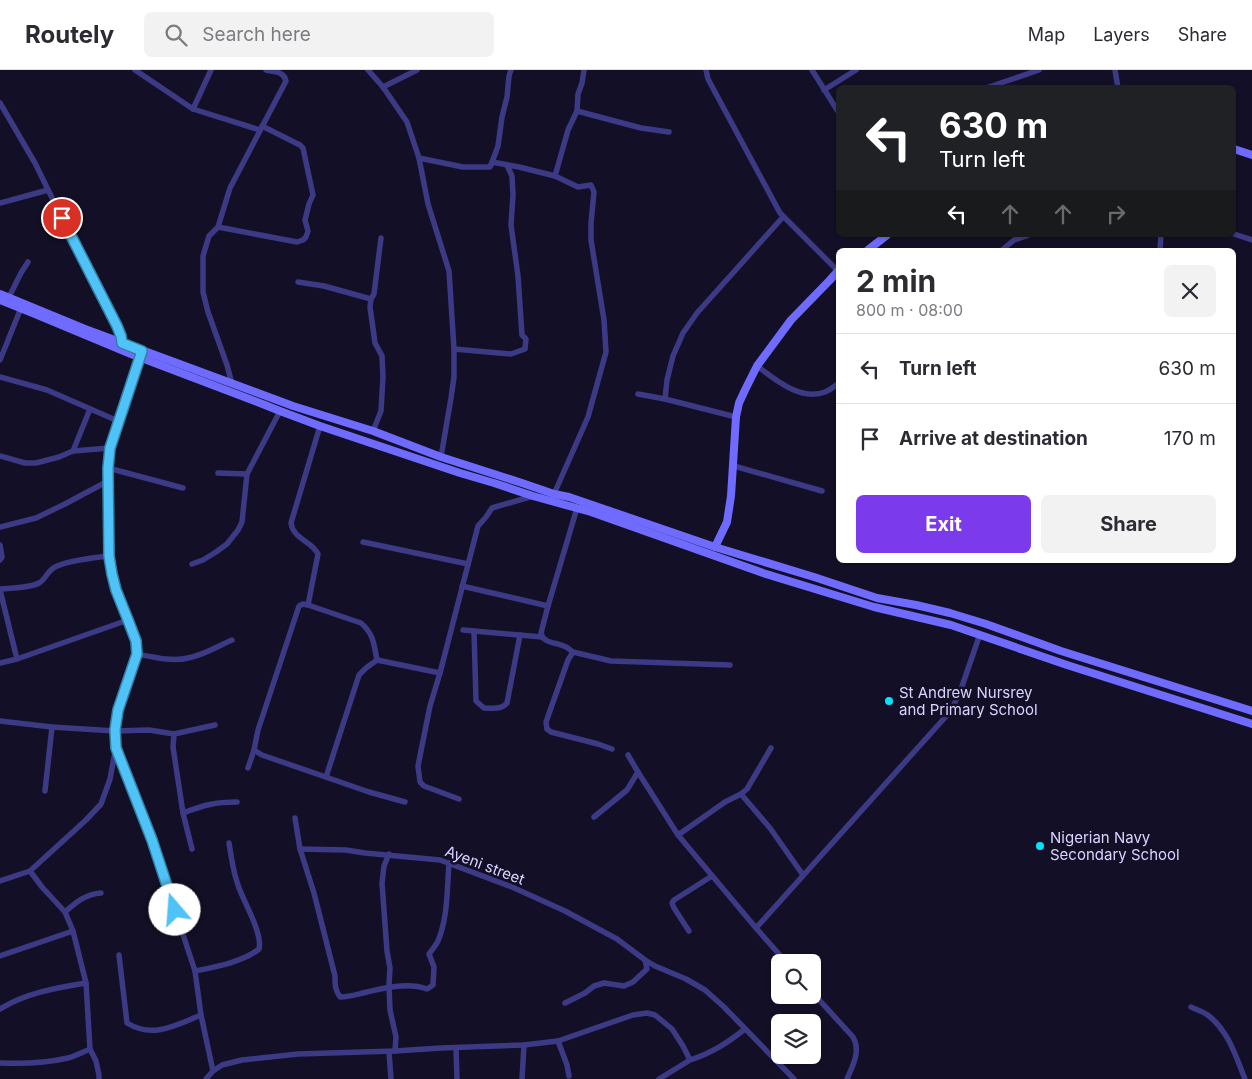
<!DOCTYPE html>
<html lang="en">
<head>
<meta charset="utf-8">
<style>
	:root { --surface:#fff; --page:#f2f2f3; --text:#2b2b33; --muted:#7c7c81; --line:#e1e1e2; --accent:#7c3aed }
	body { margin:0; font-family:Inter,sans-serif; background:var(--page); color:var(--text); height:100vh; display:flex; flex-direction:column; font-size:19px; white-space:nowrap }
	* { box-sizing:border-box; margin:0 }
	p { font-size:16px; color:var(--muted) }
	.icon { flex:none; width:28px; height:28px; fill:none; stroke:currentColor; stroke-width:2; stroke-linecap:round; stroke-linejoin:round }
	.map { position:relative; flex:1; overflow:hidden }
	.drawer { position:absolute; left:836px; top:178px; width:400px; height:315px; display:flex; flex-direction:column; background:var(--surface); border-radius:8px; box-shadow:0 1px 4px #0004 }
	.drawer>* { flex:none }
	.banner { position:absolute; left:836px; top:15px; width:400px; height:152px; border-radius:8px; box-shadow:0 1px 4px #0004; background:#202124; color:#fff; overflow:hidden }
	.fabs { position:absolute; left:771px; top:884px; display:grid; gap:10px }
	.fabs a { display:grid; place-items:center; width:50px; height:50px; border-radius:8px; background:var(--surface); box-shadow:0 1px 4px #0004; font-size:25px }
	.pin { position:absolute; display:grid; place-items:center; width:42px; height:42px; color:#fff; margin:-21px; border:2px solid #fff; border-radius:50%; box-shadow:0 1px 5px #0007 }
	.me { position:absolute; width:55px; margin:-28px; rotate:342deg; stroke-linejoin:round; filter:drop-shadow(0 0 4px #0008) }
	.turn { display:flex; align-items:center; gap:18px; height:105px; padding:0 20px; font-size:22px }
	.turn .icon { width:65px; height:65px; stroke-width:2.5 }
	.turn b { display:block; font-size:35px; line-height:42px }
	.lanes { display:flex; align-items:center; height:48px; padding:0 20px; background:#0003; justify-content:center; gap:25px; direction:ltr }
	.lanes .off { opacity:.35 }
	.round { display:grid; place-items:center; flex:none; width:52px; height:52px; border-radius:8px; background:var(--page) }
	.headline { display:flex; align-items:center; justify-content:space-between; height:85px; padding:0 20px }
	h1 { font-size:30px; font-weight:700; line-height:38px }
	.primary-button { display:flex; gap:10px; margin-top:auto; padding:10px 20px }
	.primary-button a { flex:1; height:58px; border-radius:8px; background:var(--accent); color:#fff; font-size:20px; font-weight:700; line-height:58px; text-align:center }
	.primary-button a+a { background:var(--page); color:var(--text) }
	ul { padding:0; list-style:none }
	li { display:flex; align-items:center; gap:15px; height:70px; padding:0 20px; border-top:1px solid var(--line) }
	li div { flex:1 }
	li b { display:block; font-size:19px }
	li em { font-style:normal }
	header { display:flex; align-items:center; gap:30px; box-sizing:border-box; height:70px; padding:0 25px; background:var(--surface); border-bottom:1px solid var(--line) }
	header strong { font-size:24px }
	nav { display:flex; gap:28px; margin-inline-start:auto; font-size:18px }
	.search { width:350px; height:45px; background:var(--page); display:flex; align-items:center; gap:12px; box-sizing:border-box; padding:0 18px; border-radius:8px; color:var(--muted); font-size:19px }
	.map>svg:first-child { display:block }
</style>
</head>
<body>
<header>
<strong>Routely</strong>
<div class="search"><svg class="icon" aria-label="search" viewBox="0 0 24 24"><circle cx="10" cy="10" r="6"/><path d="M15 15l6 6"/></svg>Search here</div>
<nav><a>Map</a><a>Layers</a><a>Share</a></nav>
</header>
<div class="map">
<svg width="1252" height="1009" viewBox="0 0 1252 1009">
	<rect width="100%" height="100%" fill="#130f26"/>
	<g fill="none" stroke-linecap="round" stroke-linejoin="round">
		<g stroke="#3d3a85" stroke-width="5.5">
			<path d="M 135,0 L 193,39"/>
			<path d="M 211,0 L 193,39 L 260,60"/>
			<path d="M 368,0 L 383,17 L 407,52 L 419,88 L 428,134 L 449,201 L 454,279 L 454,307 L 451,328 L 441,387"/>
			<path d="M 706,0 L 708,9 L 780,143 L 838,201"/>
			<path d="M 812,0 L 839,43"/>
			<path d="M 1115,0 L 1118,18"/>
			<path d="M 383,17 L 417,0"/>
			<path d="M 986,18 L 1039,0"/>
			<path d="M 824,20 L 856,0"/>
			<path d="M 0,33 L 35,93 L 75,175 L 117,256 L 121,266 L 122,273"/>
			<path d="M 577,41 L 641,58 L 669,62"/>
			<path d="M 419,88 L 463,97 L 490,97 L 492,92 L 519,97 L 555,106 L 578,117 L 591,115 L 594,122 L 591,153 L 591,170 L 604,250 L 606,282 L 588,347 L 554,424"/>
			<path d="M 491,95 L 498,76 L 502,47 L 507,27 L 509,6 L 511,0"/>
			<path d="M 555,106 L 568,60 L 577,41 L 578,24 L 582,13 L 584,0"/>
			<path d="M 0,133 L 48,120"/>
			<path d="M 218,157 L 297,172 L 303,170 L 306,167 L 308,161 L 305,150 L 309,134 L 313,125 L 303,78 L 300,75 L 262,56"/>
			<path d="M 1234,164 L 1252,170"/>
			<path d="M 1002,180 L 1014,170 L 1029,165"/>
			<path d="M 1160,180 L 1161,165"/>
			<path d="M 298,212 L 324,216 L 371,229 L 370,237 L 375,273 L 382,286 L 383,307 L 381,341 L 373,361"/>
			<path d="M 9,227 L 21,203 L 28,192"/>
			<path d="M 371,229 L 374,224 L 381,168"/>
			<path d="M 454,279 L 511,284 L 525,279 L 526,269 L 522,265 L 518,206 L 511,155 L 513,125 L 512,106 L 507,95"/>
			<path d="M 140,284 L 110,378 L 108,398 L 109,486 L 112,504 L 116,520 L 128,550 L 136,571 L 137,584 L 118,640 L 115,661 L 116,677 L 152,770 L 195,901 L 201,945 L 213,1001"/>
			<path d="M 0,290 L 21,238"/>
			<path d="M 757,296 C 776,310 800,331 825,322 C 830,320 835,316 839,313"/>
			<path d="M 0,307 L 47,320 L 118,351"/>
			<path d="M 232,314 L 227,295 L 208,242 L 203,222 L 203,186 L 209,166 L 218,157 L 230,118 L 286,11 C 284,1 274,2 266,0"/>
			<path d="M 638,324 L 665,329 L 736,347"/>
			<path d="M 665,329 L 667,310 L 673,286 L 683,263 L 697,243 L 783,147"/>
			<path d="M 73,381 L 90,339"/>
			<path d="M 0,386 L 25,393 L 36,393 L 59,387 L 73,381 L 110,378"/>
			<path d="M 734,396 L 822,421"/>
			<path d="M 108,398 L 183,418"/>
			<path d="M 218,403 L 247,404"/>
			<path d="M 577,438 L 548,536 L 541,563 C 543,574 558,572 566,577 C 568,578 570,580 573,582 L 568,590 L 546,652 L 547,659 L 551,662 L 598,674 L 612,679"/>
			<path d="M 0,457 L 36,448 L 65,434 L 108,411"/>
			<path d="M 363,472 L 468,494"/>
			<path d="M 0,475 L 2,487 L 0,490"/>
			<path d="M 192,494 L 203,490 L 216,482 L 227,474 L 238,460 L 242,452 L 247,404 L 280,341"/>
			<path d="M 462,516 L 548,536"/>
			<path d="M 0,519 C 10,518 30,518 39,513 C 46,509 48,500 55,497 C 69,490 93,488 109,486"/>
			<path d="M 0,520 L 17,589"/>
			<path d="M 308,535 L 318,484 C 312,471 293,469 291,453 L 320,356"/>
			<path d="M 463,560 L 542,567"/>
			<path d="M 474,561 L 476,631 L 484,638 C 493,638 501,640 507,633 L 520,565"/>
			<path d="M 573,582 L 611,591 L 730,595"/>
			<path d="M 137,584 C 153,587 172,592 188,588 C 204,585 218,576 232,570"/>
			<path d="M 377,590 C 374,575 374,564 361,553 L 308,535 L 303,534 L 299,536 L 258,660 L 254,680 L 262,685 L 369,722 L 405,732"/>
			<path d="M 0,593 L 17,589 L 128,550"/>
			<path d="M 0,651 L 52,657 L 115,661 L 149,660 L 174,664 L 173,677 L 183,743 L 192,779"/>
			<path d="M 174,664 L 215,655"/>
			<path d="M 628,685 L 638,702 L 678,765 L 756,858 L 786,892"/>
			<path d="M 248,698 L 254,680"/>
			<path d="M 326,707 L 359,605 L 366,598 L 377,590 L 440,603"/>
			<path d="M 45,721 L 52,657"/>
			<path d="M 741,724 L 770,758 L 803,805"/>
			<path d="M 459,729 L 424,716 L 420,712 L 418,696 L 430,636 L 440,603 L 478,456 L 486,447 L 492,438 L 533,426"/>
			<path d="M 183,743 C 204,735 215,732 237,732"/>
			<path d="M 594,747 L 627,720 L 638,702"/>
			<path d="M 295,748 L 300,779 L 314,823 L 335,906 C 335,915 335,920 340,927 C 348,927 355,925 363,923 C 383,918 408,912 427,919 L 433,915 L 434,897 L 429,884 C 432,880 436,875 438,871 C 448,847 447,819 449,793"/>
			<path d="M 678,765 L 725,732 L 741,724 L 747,719 L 771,678"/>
			<path d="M 300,779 L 346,780 L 365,783 L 440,790 L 512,817 L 565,841 L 617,869 L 645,890 L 655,896 L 686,909 L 705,920 L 724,937 L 794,1009"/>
			<path d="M 389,784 L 384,796 L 382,813 L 387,881 L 390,898 L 389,915 L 390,940 L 396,967 L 395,981"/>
			<path d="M 30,801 L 42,817 L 65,842 L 73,861 L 86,913 L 90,979 L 96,991 L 99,1005 L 99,1009"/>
			<path d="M 0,811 L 30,801 L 86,750 L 101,734 L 110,709 L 116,677"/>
			<path d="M 65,842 C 76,832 86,824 101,823"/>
			<path d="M 756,858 L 949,643 L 959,625 L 980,564"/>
			<path d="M 689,861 L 674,838 L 672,833 L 674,830 L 712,806"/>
			<path d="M 119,885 L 127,953 C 153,969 176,955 201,945"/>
			<path d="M 0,886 L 73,861"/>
			<path d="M 195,901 C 215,897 243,892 259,879 C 263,862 242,830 237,812 C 233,800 231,786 229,773"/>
			<path d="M 812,922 L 853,967 C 861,981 853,995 847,1009"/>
			<path d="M 565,933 L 585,923 L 594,916 L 604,913 L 624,916 L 633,912 L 647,899 L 645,890"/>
			<path d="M 1191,937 C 1197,940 1204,942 1209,946 C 1229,962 1236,987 1245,1009"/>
			<path d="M 0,939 C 26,923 55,918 86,913"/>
			<path d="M 558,971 L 567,995 L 569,1006"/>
			<path d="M 456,978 L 457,1009"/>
			<path d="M 389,982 L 391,1009"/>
			<path d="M 690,990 C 712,983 727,973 745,959"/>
			<path d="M 0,993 C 23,994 46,993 68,988 C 76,986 83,982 90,979"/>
			<path d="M 206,1009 L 213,1001 L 222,995 L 242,990 L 298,984 L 395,981 L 441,978 L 524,975 L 558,971 L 633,945 L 647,943 L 655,945 L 672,959 L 683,976 L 690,990 L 659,1009"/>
			<path d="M 522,1009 L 524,975"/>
		</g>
		<g stroke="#6f6bff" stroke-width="8">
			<path d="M 1234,79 L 1252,85"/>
			<path d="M 868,180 L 887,165"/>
			<path d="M 0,224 L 85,259 L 293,336 L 373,361 L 441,387 L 522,413 L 554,424 L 569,427 L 715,477 L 814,507 L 877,528 L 916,535 L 950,543 L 986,554 L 1061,581 L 1252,641"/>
			<path d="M 0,230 L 35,244 L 131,284 L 265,335 L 280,341 L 320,356 L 460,403 L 494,413 L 533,426 L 591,442 L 763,503 L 874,537 L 951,555 L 1067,595 L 1252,654"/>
			<path d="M 715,477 L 727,452 L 731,426 L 736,347 L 739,333 L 745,320 L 757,296 L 791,250 L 829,211 L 839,200"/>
		</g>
	</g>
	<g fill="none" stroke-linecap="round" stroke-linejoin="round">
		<g stroke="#337fa1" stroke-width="12">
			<path id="route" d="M 62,148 L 117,256 L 121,266 L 122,273 L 142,281 L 110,378 L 108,398 L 109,486 L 112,504 L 116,520 L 128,550 L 136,571 L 137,584 L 118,640 L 115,660 L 116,678 L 152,770 L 175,840"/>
		</g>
		<use href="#route" stroke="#4fc3f7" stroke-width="9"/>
	</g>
	<g fill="#00e5ff" stroke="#130f26" stroke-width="2">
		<circle cx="889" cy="631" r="5"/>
		<circle cx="1040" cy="776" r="5"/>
	</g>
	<g text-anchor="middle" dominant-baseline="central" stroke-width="5" stroke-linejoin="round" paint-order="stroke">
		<g font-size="15" fill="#d9d4ff" stroke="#130f26" text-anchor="start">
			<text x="899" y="622">St Andrew Nursrey<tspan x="899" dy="17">and Primary School</tspan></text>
			<text x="1050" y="767">Nigerian Navy<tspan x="1050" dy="17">Secondary School</tspan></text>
		</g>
		<g font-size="15" fill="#d9d4ff" stroke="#130f26">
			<text transform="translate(485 795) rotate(21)">Ayeni street</text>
		</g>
	</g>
</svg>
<div class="fabs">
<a><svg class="icon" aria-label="search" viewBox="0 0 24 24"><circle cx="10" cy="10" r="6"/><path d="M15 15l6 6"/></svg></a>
<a><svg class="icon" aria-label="layers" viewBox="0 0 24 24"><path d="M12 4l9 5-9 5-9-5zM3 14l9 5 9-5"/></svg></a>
</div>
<div class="pin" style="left:62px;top:148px;background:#d93025"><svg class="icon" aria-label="arrive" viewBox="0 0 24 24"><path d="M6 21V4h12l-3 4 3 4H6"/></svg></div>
<svg class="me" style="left:175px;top:840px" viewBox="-20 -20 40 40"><circle r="19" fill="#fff"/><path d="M0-13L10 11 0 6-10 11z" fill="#4fc3f7"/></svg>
<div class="banner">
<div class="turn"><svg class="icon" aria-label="left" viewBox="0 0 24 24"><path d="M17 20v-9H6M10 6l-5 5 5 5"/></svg><div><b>630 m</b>Turn left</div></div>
<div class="lanes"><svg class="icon" aria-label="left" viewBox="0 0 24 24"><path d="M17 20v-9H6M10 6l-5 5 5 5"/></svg><svg class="icon off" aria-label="ahead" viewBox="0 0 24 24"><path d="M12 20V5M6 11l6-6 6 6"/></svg><svg class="icon off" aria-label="ahead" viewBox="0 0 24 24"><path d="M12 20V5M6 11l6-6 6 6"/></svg><svg class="icon off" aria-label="right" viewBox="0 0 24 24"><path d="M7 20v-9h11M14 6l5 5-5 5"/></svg></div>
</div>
<section class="drawer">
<div class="headline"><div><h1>2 min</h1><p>800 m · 08:00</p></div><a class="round"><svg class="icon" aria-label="close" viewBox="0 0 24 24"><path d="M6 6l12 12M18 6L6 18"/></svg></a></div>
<ul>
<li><svg class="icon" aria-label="left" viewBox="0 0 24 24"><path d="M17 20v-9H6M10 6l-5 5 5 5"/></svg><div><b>Turn left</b></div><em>630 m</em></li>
<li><svg class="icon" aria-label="arrive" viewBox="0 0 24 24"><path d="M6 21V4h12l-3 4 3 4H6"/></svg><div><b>Arrive at destination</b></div><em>170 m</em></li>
</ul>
<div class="primary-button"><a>Exit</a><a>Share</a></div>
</section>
</div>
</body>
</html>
